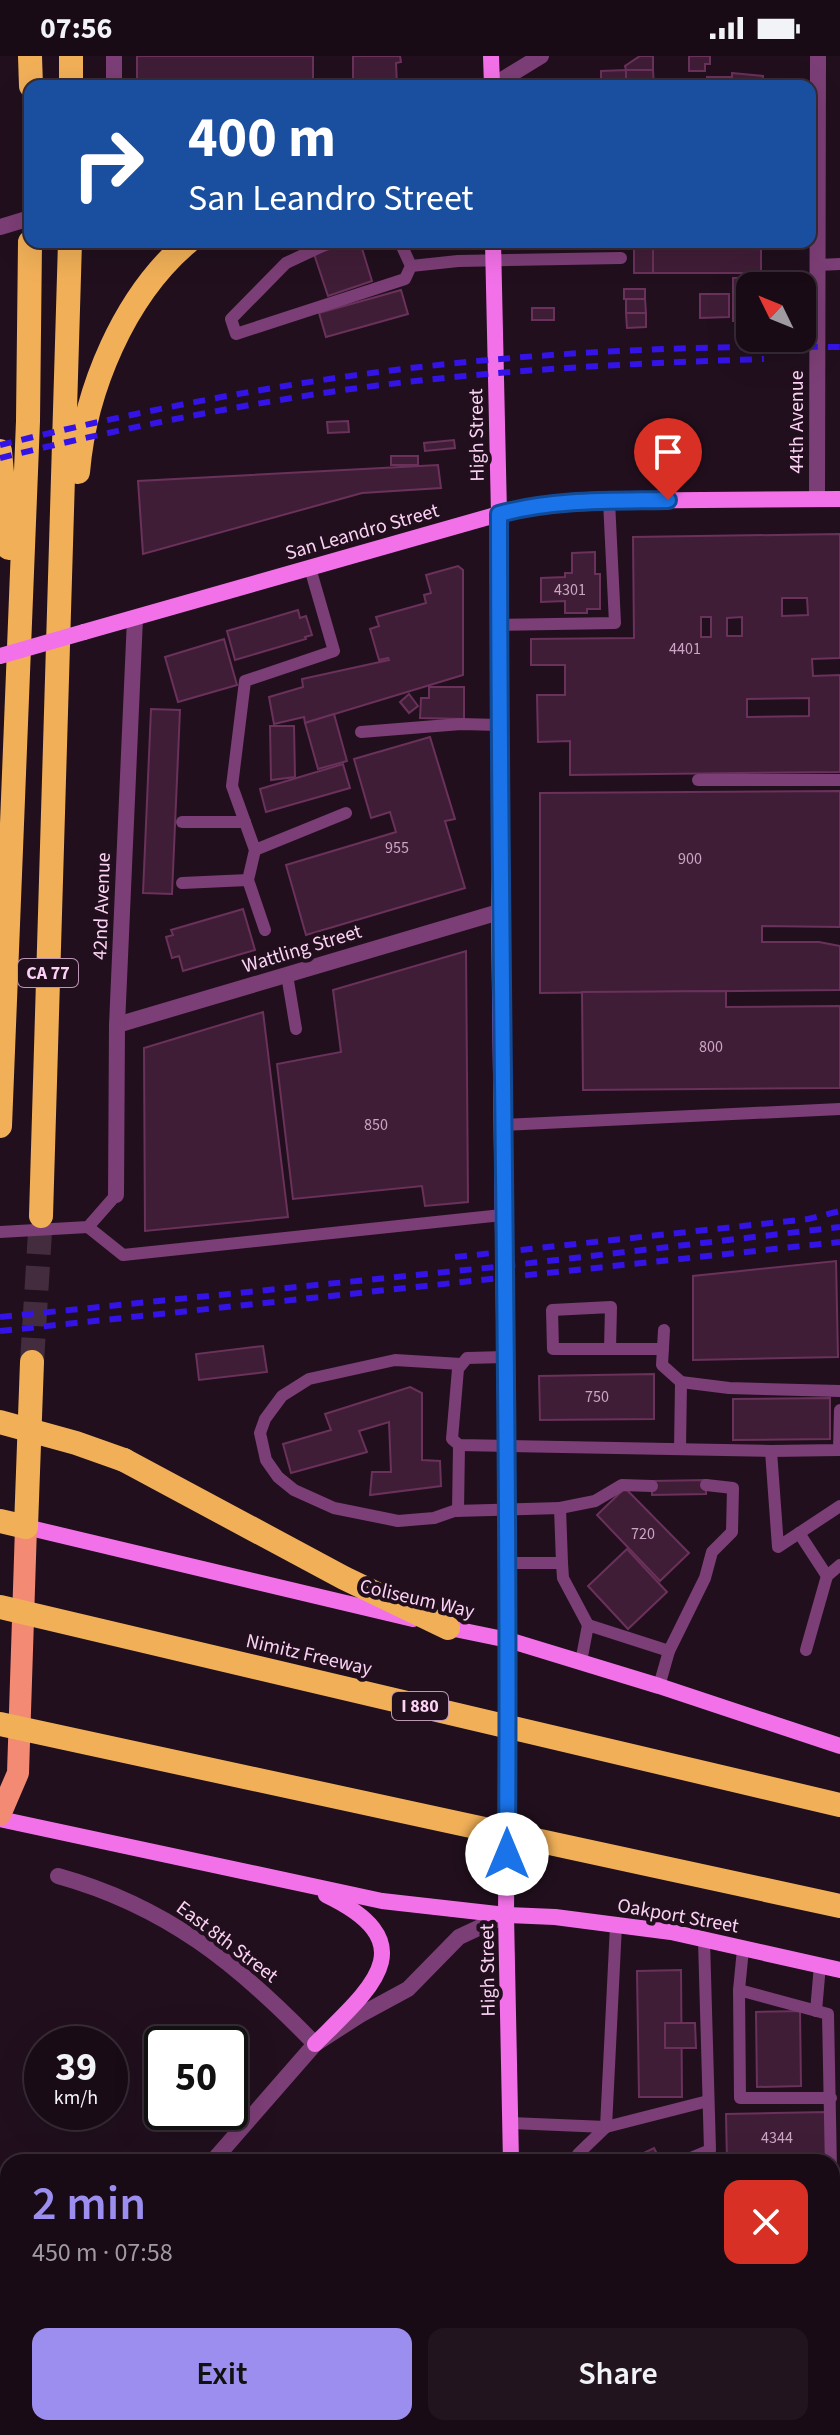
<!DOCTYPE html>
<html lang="en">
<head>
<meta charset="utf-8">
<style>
	:root { --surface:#190b16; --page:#22141f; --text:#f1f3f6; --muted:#9f9ba1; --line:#372b35; --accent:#9c8eef }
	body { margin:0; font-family:"Source Sans 3",sans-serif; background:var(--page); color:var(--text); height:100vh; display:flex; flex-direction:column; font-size:30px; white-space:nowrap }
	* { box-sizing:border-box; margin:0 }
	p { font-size:26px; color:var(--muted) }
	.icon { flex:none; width:44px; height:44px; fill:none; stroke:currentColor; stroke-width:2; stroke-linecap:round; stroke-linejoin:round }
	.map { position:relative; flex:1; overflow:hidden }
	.sheet { position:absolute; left:0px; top:2098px; width:840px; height:282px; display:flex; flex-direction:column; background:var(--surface); border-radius:24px 24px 0 0; box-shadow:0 8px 32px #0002,0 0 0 2px var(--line) }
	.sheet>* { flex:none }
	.banner { position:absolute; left:24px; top:24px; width:792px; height:168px; border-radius:16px; box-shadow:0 8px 32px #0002,0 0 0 2px var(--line); background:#1a4fa0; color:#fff; overflow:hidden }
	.needle { width:52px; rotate:313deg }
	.buttons { position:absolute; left:736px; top:216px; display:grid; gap:16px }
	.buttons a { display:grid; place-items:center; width:80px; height:80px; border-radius:16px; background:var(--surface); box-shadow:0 8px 32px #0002,0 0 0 2px var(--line); font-size:40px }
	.speed { position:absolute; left:24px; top:1970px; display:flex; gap:16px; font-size:40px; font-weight:700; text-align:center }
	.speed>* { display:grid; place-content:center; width:104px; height:104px; border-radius:50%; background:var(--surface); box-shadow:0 8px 32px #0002,0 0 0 2px var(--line); line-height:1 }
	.speed small { font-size:20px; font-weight:400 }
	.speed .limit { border:4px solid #111; border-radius:12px; background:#fff; color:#111 }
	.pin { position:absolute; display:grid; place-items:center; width:68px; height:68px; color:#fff; margin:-82px -34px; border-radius:50% 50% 50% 0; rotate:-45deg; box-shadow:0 0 8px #0007 }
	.pin .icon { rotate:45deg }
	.me { position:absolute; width:88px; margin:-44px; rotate:0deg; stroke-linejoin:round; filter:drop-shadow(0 0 6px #0008) }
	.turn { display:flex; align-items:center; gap:28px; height:168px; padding:0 32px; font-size:36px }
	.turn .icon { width:104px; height:104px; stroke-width:2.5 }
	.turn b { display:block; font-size:56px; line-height:68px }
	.round { display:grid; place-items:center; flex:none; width:84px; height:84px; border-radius:16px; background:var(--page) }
	.headline { display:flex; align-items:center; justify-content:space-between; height:136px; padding:0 32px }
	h1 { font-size:48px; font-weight:600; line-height:60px; color:var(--accent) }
	.cta { display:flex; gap:16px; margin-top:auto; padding:16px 32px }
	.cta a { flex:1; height:92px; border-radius:16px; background:var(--accent); color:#111; font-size:32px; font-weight:600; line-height:92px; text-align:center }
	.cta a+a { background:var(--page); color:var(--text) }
	.status { display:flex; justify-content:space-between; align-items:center; height:56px; padding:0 40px; background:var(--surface); direction:ltr }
	.status svg { height:22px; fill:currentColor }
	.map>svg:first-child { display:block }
</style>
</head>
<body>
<div class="status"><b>07:56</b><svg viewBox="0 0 49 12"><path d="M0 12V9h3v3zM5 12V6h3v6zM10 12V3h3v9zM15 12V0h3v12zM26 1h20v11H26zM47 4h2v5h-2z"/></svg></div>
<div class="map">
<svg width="840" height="2379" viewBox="0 0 840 2379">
	<rect width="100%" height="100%" fill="#210f1d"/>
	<g fill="#401d37" stroke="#6a315b" stroke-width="2" fill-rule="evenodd">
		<rect x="137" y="0" width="176" height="30"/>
		<path d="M 353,0 L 400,0 L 401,6 L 396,7 L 397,30 L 353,30 Z"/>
		<path d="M 640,0 L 653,0 L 653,14 L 626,14 L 625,10 Z"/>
		<path d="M 689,0 L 710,0 L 710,8 L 705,8 L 705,15 L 689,15 Z"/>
		<path d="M 626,14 L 653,14 L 654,30 L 626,30 Z"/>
		<path d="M 626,14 L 626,30 L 601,30 L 601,15 Z"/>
		<path d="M 732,17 L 763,20 L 763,30 L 707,30 L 707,21 L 732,21 Z"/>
		<path d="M 351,186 L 360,186 L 372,225 L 328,240 L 314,198 Z"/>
		<rect x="634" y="186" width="19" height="31"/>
		<rect x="653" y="186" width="108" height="31"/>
		<path d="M 782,221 L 782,230 L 750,230 L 750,265 L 733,265 L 733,222 Z"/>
		<rect x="624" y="233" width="21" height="10"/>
		<path d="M 401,234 L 408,258 L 326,281 L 319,257 Z"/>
		<path d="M 700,238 L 729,238 L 729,261 L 700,262 Z"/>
		<path d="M 626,243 L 645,243 L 646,257 L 626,257 Z"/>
		<rect x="532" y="252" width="22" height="12"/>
		<path d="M 626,257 L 646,257 L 646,271 L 627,272 Z"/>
		<path d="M 348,365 L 349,376 L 328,377 L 327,366 Z"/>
		<path d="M 454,384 L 455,392 L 425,395 L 424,387 Z"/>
		<rect x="391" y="400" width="27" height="9"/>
		<path d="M 438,409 L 441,432 L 362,437 L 143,498 L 138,425 Z"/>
		<path d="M 840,478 L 840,602 L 812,603 L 813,620 L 840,619 L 840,716 L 570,719 L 570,685 L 538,686 L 537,639 L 565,639 L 565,609 L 531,609 L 531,583 L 634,582 L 633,481 ZM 782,542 L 807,542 L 808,559 L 782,560 ZM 701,561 L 711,561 L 711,581 L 701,581 ZM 742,561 L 742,580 L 727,580 L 727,562 ZM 809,642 L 809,660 L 747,661 L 747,643 Z"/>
		<path d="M 595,496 L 595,518 L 600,518 L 600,553 L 587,553 L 587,557 L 565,557 L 565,545 L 541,546 L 541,522 L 565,521 L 565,517 L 572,517 L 572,497 Z"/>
		<path d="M 458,510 L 463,514 L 463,619 L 305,667 L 304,661 L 274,668 L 269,641 L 303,631 L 302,623 L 389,604 L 388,602 L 379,604 L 370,573 L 379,570 L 376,561 L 426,547 L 424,539 L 431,537 L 426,519 Z"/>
		<path d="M 298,554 L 300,562 L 306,560 L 312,579 L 305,581 L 306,583 L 235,604 L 227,575 Z"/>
		<path d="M 224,583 L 237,629 L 178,646 L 165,601 Z"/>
		<path d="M 429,631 L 464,631 L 464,663 L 420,662 L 421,642 L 429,642 Z"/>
		<path d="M 409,638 L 418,650 L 409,657 L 400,646 Z"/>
		<path d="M 151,653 L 180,654 L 172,838 L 143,837 Z"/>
		<path d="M 334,658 L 347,705 L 318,713 L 305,667 Z"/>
		<path d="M 270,670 L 294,670 L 295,721 L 271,724 Z"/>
		<path d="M 430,681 L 455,763 L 445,765 L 465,832 L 306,879 L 286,809 L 396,776 L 390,756 L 371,762 L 354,703 Z"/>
		<path d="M 343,708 L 350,732 L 266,756 L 260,733 Z"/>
		<path d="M 840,735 L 840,871 L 762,870 L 762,886 L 819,886 L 840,890 L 840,934 L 540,937 L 540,737 Z"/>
		<path d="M 243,853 L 255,894 L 183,915 L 179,900 L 172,902 L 166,881 L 173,879 L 171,874 Z"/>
		<path d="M 466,895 L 468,1146 L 425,1150 L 422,1130 L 293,1143 L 277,1008 L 341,996 L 333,934 Z"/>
		<path d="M 726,935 L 726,951 L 840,950 L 840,1032 L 583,1034 L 582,936 Z"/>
		<path d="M 263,956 L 288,1161 L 145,1175 L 144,992 Z"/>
		<path d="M 836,1205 L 838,1301 L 693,1304 L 693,1220 Z"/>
		<path d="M 263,1290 L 267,1316 L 199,1324 L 196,1298 Z"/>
		<path d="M 654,1318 L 654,1363 L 540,1364 L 539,1320 Z"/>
		<path d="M 410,1331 L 422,1337 L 422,1404 L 440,1405 L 441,1430 L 370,1439 L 372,1416 L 391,1416 L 389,1366 L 359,1375 L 367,1396 L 291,1417 L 283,1388 L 331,1374 L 325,1358 Z"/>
		<path d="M 830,1342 L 830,1383 L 733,1384 L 733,1343 Z"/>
		<path d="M 706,1424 L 706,1438 L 652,1439 L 652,1425 Z"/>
		<path d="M 625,1432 L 689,1497 L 660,1525 L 597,1459 Z"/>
		<path d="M 627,1493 L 667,1536 L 628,1573 L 588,1530 Z"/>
		<path d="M 681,1914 L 682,2041 L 639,2041 L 637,1915 Z"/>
		<path d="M 800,1955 L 801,2030 L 757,2031 L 756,1956 Z"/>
		<path d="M 665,1967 L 695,1967 L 696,1992 L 665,1992 Z"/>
		<path d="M 826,2056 L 827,2106 L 727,2106 L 726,2058 Z"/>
		<path d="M 654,2092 L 661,2106 L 625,2106 Z"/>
		<path d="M 832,2220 L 840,2220 L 840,2379 L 548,2379 L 548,2372 L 832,2372 Z"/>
	</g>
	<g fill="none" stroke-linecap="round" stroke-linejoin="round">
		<path stroke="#422c3d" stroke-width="24" stroke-dasharray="24 12" stroke-linecap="butt" d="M 32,1306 L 41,1160"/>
		<g stroke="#7c3e76" stroke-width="12">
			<path d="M 331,186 L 286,207 L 231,263 L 236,278 L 405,223 L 411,210 L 400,186"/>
			<path d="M 818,209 L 840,208"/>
			<path d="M 411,210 L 458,205 L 621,202"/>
			<path d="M 310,512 L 334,595 L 245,625 L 232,730 L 255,794 L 346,757"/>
			<path d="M 498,569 L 615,567 L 609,445"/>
			<path d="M 361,676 L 461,668 L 499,669"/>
			<path d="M 698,724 L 840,724"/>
			<path d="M 182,766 L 245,766"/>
			<path d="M 255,794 L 248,824 L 265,874"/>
			<path d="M 182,827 L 248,824"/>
			<path d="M 287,919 L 296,973"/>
			<path d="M 501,1069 L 840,1053"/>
			<path d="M 88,1171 L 123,1199 L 502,1159"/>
			<path d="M 0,1176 L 88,1171 L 116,1139"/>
			<path d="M 664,1274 L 662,1309 L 681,1326 L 729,1332 L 840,1335"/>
			<path d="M 610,1293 L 611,1251 L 552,1254 L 553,1293 L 663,1293"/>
			<path d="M 505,1301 L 467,1302 L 458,1313 L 452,1383 L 459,1389 L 771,1395 L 839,1394 L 840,1354"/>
			<path d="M 461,1308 L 395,1304 L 309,1323 L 282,1340 L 265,1363 L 260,1377 L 266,1404 L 278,1421 L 294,1434 L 334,1452 L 398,1465 L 434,1462 L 454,1455 L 560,1452 L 562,1507"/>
			<path d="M 680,1393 L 681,1326"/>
			<path d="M 771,1395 L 778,1491 L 840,1450"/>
			<path d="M 560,1452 L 595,1445 L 622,1429 L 652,1430"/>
			<path d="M 458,1455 L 459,1389"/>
			<path d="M 799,1477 L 827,1520 L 840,1509"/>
			<path d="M 507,1507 L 562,1507 L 563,1522 L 588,1569"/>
			<path d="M 806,1594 L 827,1520"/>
			<path d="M 669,1595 L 705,1522 L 712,1496 L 732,1476 L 733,1432 L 706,1429"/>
			<path d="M 581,1606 L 588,1569 L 669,1595 L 659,1630"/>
			<path d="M 739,1934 L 743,1893"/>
			<path d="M 816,1955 L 820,1909"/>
			<path d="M 831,2042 L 740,2042 L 739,1934 L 828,1958 L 832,2164"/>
			<path d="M 511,2067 L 606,2071 L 708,2045"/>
			<path d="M 577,2106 L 578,2098 L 606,2071 L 616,1869"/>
			<path d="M 681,2106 L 710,2094 L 704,1884"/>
			<path d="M 209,2372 L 209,2379"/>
			<path d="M 434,2372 L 435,2379"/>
			<path d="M 73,2379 L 81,2372"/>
		</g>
		<g stroke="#7c3e76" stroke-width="16">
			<path d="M 114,0 L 114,30"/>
			<path d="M 492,30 L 541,0"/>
			<path d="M 817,443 L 818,0"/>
			<path d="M 117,969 L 499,856"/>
			<path d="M 116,1139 L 117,969 L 135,562"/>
			<path d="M 58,1820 C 166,1850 238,1908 315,1988 L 360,1959 L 408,1933 L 459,1881 L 506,1859"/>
			<path d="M 832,2186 L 840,2186"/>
		</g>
		<g stroke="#7c3e76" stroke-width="16">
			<path d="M 0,171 L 30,162"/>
			<path d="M 212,2106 L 315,1988"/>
			<path d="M 0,2335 L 8,2327"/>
		</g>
		<g stroke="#f371e8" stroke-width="16">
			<path d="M 491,0 L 492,30"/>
			<path d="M 493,186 L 499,458 L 499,856 L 508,1584 L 506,1859 L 511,2106"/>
			<path d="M 84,576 L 520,452 L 581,445 L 840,443"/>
			<path d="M 26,1471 L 413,1563"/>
			<path d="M 440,1570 L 508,1584 L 659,1630 L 840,1690"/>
			<path d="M 0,1763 L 382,1845 L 506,1859 L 555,1861 L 671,1876 L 840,1914"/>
			<path d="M 315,1988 C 370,1933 428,1888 326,1839"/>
			<path d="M 519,2372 L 519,2379"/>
		</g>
		<path stroke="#f28a74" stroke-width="22" d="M 0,1759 L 18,1717 L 26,1471"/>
		<g stroke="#f1b058" stroke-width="24">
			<path d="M 30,0 L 31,30"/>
			<path d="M 71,0 L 71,30"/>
			<path d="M 0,395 L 9,492"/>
			<path d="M 78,416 C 85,334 124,240 188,186"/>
			<path d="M 0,1070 L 28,365 L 30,186"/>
			<path d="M 41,1160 L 70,186"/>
			<path d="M 124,1404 L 344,1522 L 448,1572"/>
			<path d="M 0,1465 L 26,1471 L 32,1306"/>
		</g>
		<g stroke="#3413e6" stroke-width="6" stroke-dasharray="12 10" stroke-linecap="butt">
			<path d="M 0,389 C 98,365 197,344 297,328 C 475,299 660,289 840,291"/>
			<path d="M 0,402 C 98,378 198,357 298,341 C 451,316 609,308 764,303"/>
			<path d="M 455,1201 L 808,1163 L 840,1155"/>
			<path d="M 0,1261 L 505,1210 L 840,1171"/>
			<path d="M 0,1275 L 840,1186"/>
		</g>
		<path stroke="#f371e8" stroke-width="16" d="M 0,600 L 84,576"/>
		<g stroke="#f1b058" stroke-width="24">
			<path d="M 0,1366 L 76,1387 L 124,1404"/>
			<path d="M 0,1551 L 840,1749"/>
			<path d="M 0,1668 L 840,1850"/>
		</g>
	</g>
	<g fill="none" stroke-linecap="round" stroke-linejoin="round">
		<g stroke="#114b97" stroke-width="20">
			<path id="route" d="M 507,1798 C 510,1351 499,905 499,458 C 554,443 611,445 668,444"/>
		</g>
		<use href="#route" stroke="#1a73e8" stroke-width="14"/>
	</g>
	<g text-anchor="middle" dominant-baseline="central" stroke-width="8" stroke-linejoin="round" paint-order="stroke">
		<g font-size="16" fill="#cca5c5">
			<text x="570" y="534">4301</text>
			<text x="685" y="593">4401</text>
			<text x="397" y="792">955</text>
			<text x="690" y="803">900</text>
			<text x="711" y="991">800</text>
			<text x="376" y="1069">850</text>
			<text x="597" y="1341">750</text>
			<text x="643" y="1478">720</text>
			<text x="777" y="2082">4344</text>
		</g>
		<g fill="#210f1d" stroke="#ba98b4" stroke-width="2">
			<rect x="18" y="903" width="60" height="28" rx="6"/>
			<rect x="392" y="1636" width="56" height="28" rx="6"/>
		</g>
		<g font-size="18" font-weight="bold" fill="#fbd2f4">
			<text x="48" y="917">CA 77</text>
			<text x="420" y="1650">I 880</text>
		</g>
		<g font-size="20" fill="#fbd2f4" stroke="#210f1d">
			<text transform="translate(797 366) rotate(-90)">44th Avenue</text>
			<text transform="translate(477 379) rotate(-91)">High Street</text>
			<text transform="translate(362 476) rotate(-16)">San Leandro Street</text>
			<text transform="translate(102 850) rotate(-88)">42nd Avenue</text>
			<text transform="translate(302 893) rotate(-17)">Wattling Street</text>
			<text transform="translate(417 1543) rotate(13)">Coliseum Way</text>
			<text transform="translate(309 1599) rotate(13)">Nimitz Freeway</text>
			<text transform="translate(678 1860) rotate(10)">Oakport Street</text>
			<text transform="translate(227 1886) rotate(37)">East 8th Street</text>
			<text transform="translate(488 1914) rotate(-91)">High Street</text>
		</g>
	</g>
</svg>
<div class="buttons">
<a><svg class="needle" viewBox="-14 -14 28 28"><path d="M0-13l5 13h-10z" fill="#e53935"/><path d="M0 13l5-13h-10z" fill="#9f9ba1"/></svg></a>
</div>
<div class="speed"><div>39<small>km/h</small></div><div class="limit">50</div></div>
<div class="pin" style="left:668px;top:444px;background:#d93025"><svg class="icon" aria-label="arrive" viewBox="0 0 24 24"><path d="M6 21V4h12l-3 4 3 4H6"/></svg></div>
<svg class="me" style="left:507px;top:1798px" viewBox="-20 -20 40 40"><circle r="19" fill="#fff"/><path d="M0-13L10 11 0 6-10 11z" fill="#1a73e8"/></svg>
<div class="banner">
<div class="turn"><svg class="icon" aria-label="right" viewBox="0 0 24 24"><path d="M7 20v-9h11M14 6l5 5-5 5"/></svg><div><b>400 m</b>San Leandro Street</div></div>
</div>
<section class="sheet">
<div class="headline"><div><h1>2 min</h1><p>450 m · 07:58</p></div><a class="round" style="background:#d93025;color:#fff"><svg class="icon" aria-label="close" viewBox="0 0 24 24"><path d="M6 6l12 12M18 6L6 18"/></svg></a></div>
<div class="cta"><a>Exit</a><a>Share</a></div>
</section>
</div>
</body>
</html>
